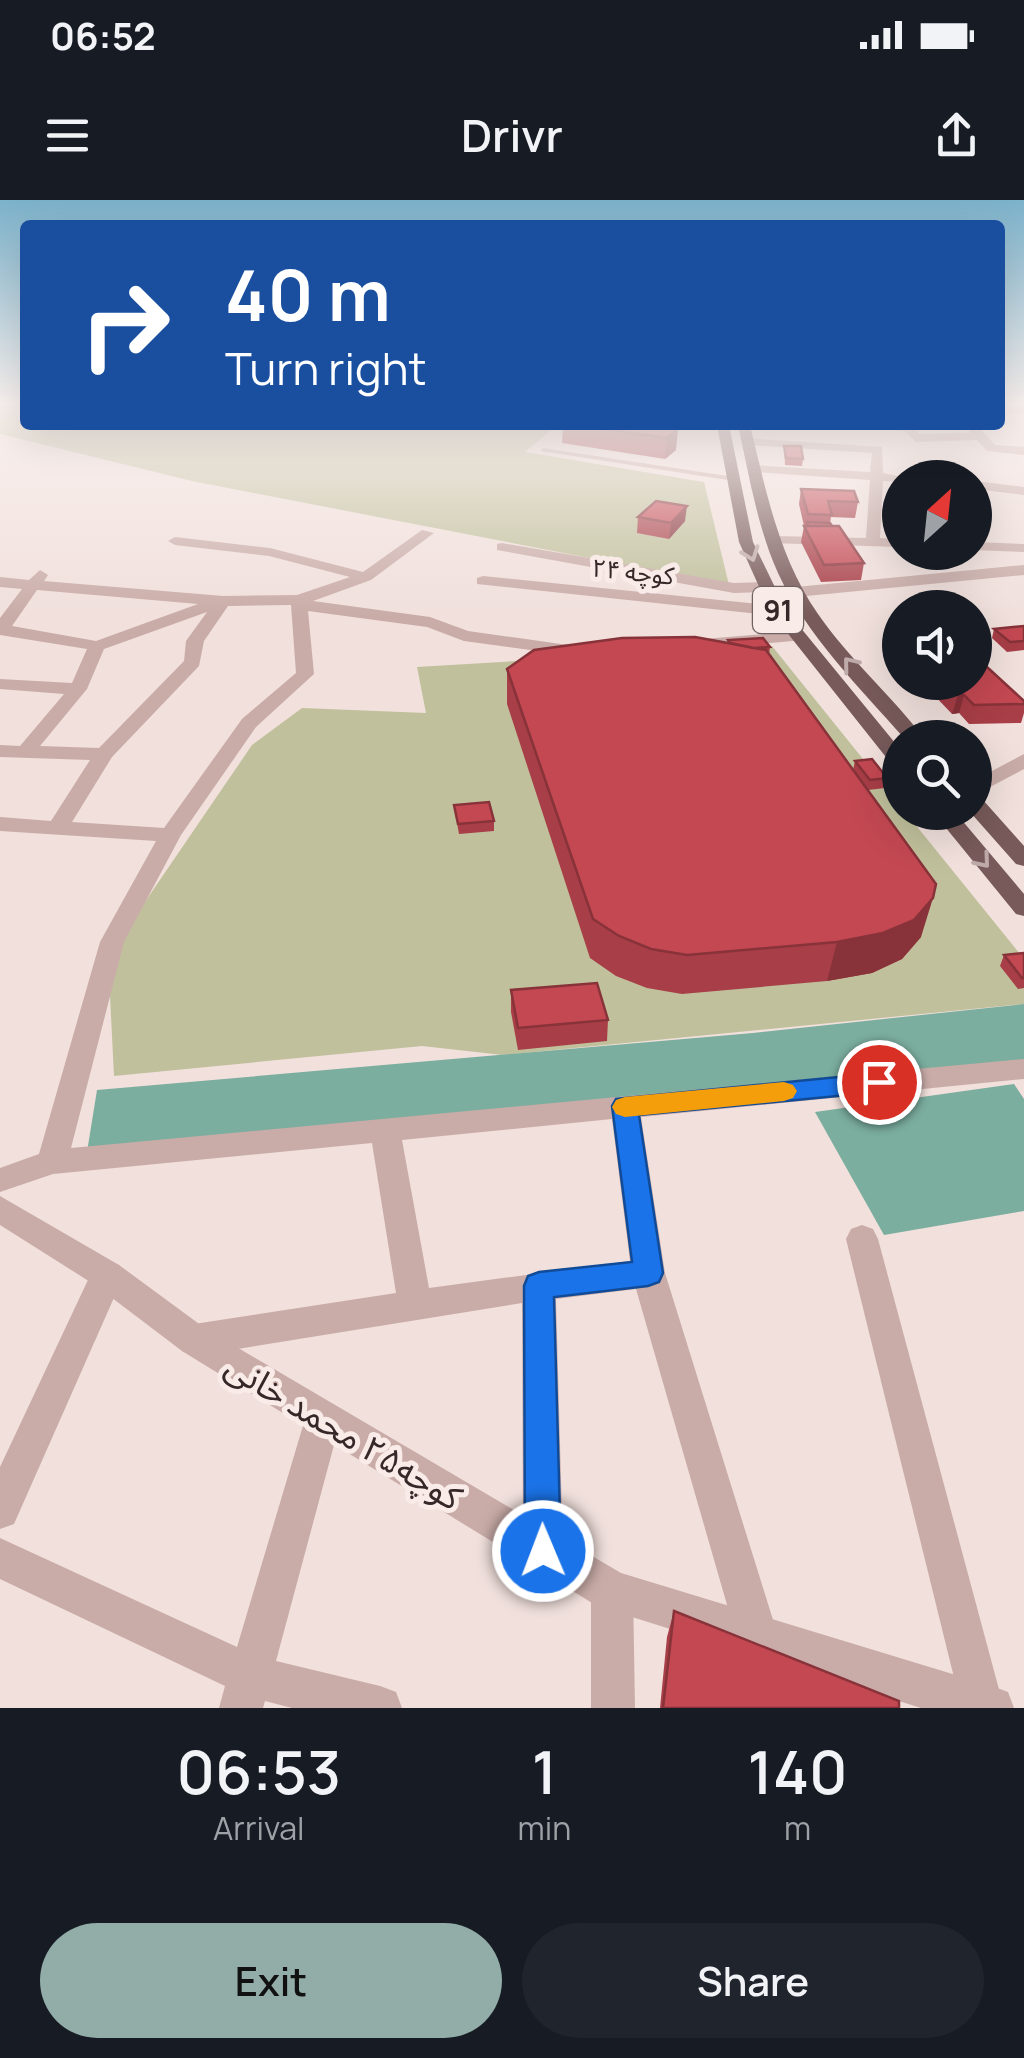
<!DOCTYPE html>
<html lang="en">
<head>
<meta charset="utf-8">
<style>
	:root { --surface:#171b24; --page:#20242c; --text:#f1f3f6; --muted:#9ea1a6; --accent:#92aca8 }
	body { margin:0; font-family:Manrope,"Noto Sans Arabic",sans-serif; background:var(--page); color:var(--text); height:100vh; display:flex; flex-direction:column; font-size:38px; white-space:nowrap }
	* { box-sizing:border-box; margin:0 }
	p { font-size:32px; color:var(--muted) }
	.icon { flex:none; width:55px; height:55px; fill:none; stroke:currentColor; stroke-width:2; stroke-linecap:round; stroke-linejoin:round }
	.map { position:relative; height:1508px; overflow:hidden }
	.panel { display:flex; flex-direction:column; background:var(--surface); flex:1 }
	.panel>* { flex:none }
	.banner { position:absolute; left:20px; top:20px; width:985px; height:210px; border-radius:10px; box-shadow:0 10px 40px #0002; background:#1a4fa0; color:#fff; overflow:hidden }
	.needle { width:65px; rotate:27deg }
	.buttons { position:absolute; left:882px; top:260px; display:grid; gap:20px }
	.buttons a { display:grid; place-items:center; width:110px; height:110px; border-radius:50%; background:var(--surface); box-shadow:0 10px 40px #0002; font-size:50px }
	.pin { position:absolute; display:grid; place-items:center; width:85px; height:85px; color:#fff; margin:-42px; border:5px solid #fff; border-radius:50%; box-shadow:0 2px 10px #0007 }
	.me { position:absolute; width:110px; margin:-55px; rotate:359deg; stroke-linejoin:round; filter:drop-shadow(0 0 8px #0008) }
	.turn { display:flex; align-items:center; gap:35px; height:210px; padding:0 40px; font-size:45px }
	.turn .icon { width:130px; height:130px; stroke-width:2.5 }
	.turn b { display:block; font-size:70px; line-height:85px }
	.eta { display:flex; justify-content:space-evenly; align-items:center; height:170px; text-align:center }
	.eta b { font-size:60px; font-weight:600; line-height:70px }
	.primary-button { display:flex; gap:20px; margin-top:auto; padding:20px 40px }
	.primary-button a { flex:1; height:115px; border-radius:60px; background:var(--accent); color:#111; font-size:40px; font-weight:600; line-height:115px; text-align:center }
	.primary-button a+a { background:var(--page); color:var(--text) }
	.status { display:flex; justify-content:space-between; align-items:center; height:70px; padding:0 50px; background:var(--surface); direction:ltr }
	.status svg { height:28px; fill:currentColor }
	header { display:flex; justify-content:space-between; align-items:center; height:130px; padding:0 40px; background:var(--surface); font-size:45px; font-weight:600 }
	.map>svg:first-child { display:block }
</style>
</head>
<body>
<div class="status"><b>06:52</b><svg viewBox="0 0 49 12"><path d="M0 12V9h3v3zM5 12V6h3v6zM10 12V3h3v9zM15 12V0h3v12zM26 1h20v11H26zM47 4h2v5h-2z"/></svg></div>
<header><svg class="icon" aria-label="menu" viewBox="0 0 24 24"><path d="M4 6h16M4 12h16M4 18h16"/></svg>Drivr<svg class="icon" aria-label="share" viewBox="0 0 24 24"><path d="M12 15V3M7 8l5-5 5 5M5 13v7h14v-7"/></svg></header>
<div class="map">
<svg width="1024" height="1508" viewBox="0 0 1024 1508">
	<rect width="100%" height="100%" fill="#f1e0dc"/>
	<g fill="#c0c09c">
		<path d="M 0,205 L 25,205 L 25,225 L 557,225 L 525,252 L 704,282 L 729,385 L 192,281 L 0,234 Z"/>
		<path d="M 772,446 L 900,605 L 900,612 L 906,613 L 1024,759 L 1024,804 L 503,855 L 422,846 L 114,876 L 108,756 L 252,545 L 302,508 L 426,513 L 417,467 Z"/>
	</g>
	<g fill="#7bae9f">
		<path d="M 1024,804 L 1024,860 L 87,952 L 97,890 L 753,833 Z"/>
		<path d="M 1014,884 L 1024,899 L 1024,1011 L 884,1035 L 815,912 Z"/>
	</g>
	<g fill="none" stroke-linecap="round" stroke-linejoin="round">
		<path fill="#c9aca8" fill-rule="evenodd" d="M 543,248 L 734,277 L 738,279 L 734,281 L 541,251 Z"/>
		<g fill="#c9aca8" fill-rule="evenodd">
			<rect x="1000" y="207" width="24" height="6"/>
			<path d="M 835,225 L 913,225 L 919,234 L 971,233 L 965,225 L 977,225 L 995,245 L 1024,247 L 1024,255 L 987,251 L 977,240 L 916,242 L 905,231 Z"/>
			<path d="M 744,238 L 882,247 L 883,273 L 906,278 L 900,278 L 900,282 L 883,281 L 880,338 L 900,339 L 900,347 L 769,343 L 767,340 L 774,336 L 866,338 L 870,280 L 755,272 L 749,268 L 750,265 L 870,272 L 872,253 L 748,245 Z"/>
			<path d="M 975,281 L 1024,287 L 1024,295 L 975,289 Z"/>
			<path d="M 422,330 L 434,333 L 371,380 L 313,401 L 430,417 L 468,431 L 582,447 L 591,452 L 582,457 L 464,441 L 427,427 L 308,411 L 314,474 L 256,527 L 181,635 L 124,742 L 71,948 L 1024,859 L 1024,879 L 641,917 L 665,1073 L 778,1436 L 772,1451 L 757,1457 L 742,1451 L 736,1436 L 636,1089 L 556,1099 L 563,1351 L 557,1365 L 543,1371 L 529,1365 L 523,1351 L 522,1103 L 194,1156 L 182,1151 L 177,1140 L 182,1129 L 194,1124 L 396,1093 L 372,943 L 53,974 L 0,992 L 0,968 L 39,954 L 100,742 L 156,641 L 0,631 L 0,617 L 51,621 L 90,560 L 0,557 L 0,545 L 20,546 L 64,494 L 0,489 L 0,479 L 72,483 L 87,449 L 0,435 L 0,418 L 22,389 L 0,387 L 0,377 L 29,380 L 40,370 L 48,375 L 44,381 L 223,396 L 297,395 L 350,377 L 269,356 L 175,345 L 168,341 L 175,337 L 270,348 L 363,372 ZM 37,390 L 198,404 L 96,441 L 12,426 ZM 291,405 L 296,473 L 242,519 L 164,628 L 72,622 L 112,557 L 199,466 L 204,441 L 228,406 ZM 207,412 L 186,441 L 184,461 L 99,548 L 40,546 L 87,489 L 104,449 ZM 612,919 L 630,1061 L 429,1088 L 402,940 Z"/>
			<path d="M 975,342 L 1024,344 L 1024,352 L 975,350 Z"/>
			<path d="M 502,343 L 734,383 L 766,382 L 774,387 L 766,392 L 734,393 L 497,350 L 497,344 Z"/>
			<path d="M 1024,365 L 1024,375 L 796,397 L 788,392 L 796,387 Z"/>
			<path d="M 483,376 L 778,406 L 786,411 L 778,416 L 477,384 L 477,378 Z"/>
			<path d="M 798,431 L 807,436 L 804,440 L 692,450 L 683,445 L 692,440 Z"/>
			<path d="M 1024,554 L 1024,569 L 975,595 L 975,580 Z"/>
			<path d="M 862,1025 L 873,1029 L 878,1039 L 1004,1508 L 961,1506 L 846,1039 L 851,1029 Z"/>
			<path d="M 107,1061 L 119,1065 L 124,1075 L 14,1324 L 0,1329 L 0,1267 L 95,1065 Z"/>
			<path d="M 323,1201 L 336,1207 L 341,1219 L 276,1461 L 380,1486 L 396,1492 L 402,1508 L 292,1508 L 265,1501 L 263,1508 L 219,1508 L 225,1486 L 0,1379 L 0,1338 L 237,1447 L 305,1219 L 310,1207 Z"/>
			<path d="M 612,1370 L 627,1376 L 633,1391 L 635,1508 L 591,1508 L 591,1391 L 597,1376 Z"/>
		</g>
		<path fill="#c9aca8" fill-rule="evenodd" d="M 0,996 L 119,1065 L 206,1129 L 621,1373 L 992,1486 L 1008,1492 L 1014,1508 L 921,1508 L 597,1406 L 182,1151 L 95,1085 L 0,1025 Z"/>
		<g fill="#775a59" fill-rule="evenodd">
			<path d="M 717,225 L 729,225 L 753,342 L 786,410 L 900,549 L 900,568 L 893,566 L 770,411 L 739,342 Z"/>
			<path d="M 738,225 L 750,225 C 766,291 779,358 818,414 C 849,459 891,495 924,538 L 904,538 C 859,487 807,436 778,373 C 757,326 749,275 738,225 Z"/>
			<path d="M 975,599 L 983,600 L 1024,646 L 1024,666 L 1016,664 L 970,612 L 975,612 Z"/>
			<path d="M 933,612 L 955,612 L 1024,694 L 1024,716 L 1016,714 Z"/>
		</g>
	</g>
	<g fill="#a83e47">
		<path d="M 563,225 L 674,225 L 676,250 L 665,259 L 562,243 Z"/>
		<path d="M 784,246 L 803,259 L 802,266 L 785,265 Z"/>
		<path d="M 801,289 L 858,302 L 855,318 L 831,317 L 830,323 L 832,326 L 864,363 L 861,380 L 821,382 L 801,342 L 804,326 L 799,304 Z"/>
		<path d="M 638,317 L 685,321 L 669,339 L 637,333 Z"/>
		<path d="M 1024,426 L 1024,450 L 1007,452 L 992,438 L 994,429 Z"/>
		<path d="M 728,440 L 770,447 L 769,454 L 853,570 L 855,561 L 887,578 L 885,588 L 868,590 L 921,737 L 902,759 L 872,773 L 827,781 L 682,794 L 647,788 L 616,776 L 590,758 L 507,504 L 507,469 L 727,443 Z"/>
		<path d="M 929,482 L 975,482 L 1024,501 L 1024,513 L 1021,523 L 969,524 L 959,513 L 952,514 L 932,493 L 934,487 Z"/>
		<path d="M 454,605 L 494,621 L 494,631 L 459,634 Z"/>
		<path d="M 1024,753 L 1024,788 L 1018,789 L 1000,766 L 1004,755 Z"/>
		<path d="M 511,790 L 608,820 L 607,841 L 518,850 L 511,812 Z"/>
		<path d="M 674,1411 L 899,1508 L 660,1508 L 667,1437 Z"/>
	</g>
	<g fill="#883239">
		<path d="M 667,225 L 674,225 L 673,233 L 678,229 L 676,250 L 665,259 L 667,238 L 664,227 Z"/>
		<path d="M 687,306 L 685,321 L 669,339 L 671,323 Z"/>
		<path d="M 958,495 L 964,495 L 959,513 L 952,514 Z"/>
		<path d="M 933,698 L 921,737 L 902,759 L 872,773 L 827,781 L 837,742 Z"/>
	</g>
	<g fill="#c34852" stroke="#883239" stroke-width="2.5">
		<path d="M 577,225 L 667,225 L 664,227 L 678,229 L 667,238 Z"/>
		<path d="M 784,246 L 801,246 L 803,259 L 786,258 Z"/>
		<path d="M 801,289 L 854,291 L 858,302 L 828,301 L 832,315 L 808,314 Z"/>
		<path d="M 656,301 L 687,306 L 671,323 L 638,317 Z"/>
		<path d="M 807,322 L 830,323 L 832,326 L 808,326 Z"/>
		<path d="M 804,326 L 839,326 L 864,363 L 824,365 Z"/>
		<path d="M 1024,426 L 1024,441 L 1010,442 L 994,429 Z"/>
		<path d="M 695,437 L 766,450 L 936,684 L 933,698 L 914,720 L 883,733 L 837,742 L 687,755 L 651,749 L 619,736 L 593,719 L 507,469 L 534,450 L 622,438 Z"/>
		<path d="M 763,438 L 770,447 L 754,448 L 730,443 L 728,440 Z"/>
		<path d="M 975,456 L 1024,501 L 1024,504 L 974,505 L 964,495 L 958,495 L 945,482 L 975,482 Z"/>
		<path d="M 872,559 L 887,578 L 870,580 L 855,561 Z"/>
		<path d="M 489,602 L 494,621 L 458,624 L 454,605 Z"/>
		<path d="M 1024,753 L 1024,778 L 1022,778 L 1004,755 Z"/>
		<path d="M 597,783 L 608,820 L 518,828 L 511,790 Z"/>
		<path d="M 674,1411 L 899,1501 L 899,1508 L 663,1508 Z"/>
	</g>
	<defs><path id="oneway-chevron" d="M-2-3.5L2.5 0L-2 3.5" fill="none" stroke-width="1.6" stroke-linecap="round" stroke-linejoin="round" transform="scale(2.5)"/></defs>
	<g stroke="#beaaa8">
		<use href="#oneway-chevron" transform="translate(751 354) rotate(70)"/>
		<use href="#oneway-chevron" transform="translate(850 464) rotate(-129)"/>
		<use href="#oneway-chevron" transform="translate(983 661) rotate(50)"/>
	</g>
	<linearGradient id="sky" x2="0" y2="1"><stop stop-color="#7cb2cb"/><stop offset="0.49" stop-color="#f9f1ef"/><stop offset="1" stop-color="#f9f1ef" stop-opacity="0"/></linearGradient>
	<rect width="1024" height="416" fill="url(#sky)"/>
	<path fill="#1a73e8" stroke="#114b97" stroke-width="2.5" d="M 879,873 L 888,876 L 892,882 L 888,889 L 879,892 L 639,915 L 663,1073 L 659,1082 L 648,1086 L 554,1097 L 561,1351 L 556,1364 L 543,1369 L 530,1364 L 525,1351 L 524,1086 L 528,1076 L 539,1072 L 632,1062 L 612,906 L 616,899 Z"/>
	<path fill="#f59e0b" d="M 784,882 L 793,885 L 797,891 L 793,898 L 784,901 L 625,917 L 616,914 L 612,907 L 616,900 L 625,897 Z"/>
	<g text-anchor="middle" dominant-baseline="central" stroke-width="10" stroke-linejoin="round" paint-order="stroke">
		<g font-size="25" fill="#362828" stroke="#f9ebe8">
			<text transform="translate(633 371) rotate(6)">کوچه ۲۴</text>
		</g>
		<rect fill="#f9ebe8" stroke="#706262" stroke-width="2.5" x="753" y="387" width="50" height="46" rx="8"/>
		<g font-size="28" font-weight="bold" fill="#362828">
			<text x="778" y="410">91</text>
		</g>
		<g font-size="35" fill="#362828" stroke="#f9ebe8">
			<text transform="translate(344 1231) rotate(31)">کوچه۲۵ محمد خانی</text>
		</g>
	</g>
</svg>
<div class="buttons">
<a><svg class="needle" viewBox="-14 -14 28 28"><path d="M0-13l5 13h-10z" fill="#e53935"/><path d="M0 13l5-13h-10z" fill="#9ea1a6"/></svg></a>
<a><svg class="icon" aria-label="sound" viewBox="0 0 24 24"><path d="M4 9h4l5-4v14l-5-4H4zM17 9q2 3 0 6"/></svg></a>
<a><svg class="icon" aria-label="search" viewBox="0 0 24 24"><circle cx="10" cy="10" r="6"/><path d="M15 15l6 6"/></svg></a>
</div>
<div class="pin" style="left:879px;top:882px;background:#d93025"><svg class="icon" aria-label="arrive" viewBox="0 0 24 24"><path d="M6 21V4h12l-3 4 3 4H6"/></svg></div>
<svg class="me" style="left:543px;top:1351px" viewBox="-20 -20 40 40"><circle r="17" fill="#1a73e8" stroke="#fff" stroke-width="3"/><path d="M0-11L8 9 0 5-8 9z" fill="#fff"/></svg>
<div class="banner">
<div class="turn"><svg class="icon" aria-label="right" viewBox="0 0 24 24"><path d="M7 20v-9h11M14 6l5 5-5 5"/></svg><div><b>40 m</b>Turn right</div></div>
</div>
</div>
<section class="panel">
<div class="eta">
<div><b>06:53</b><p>Arrival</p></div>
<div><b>1</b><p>min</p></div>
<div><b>140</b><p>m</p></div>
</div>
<div class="primary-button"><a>Exit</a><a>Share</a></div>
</section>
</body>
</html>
